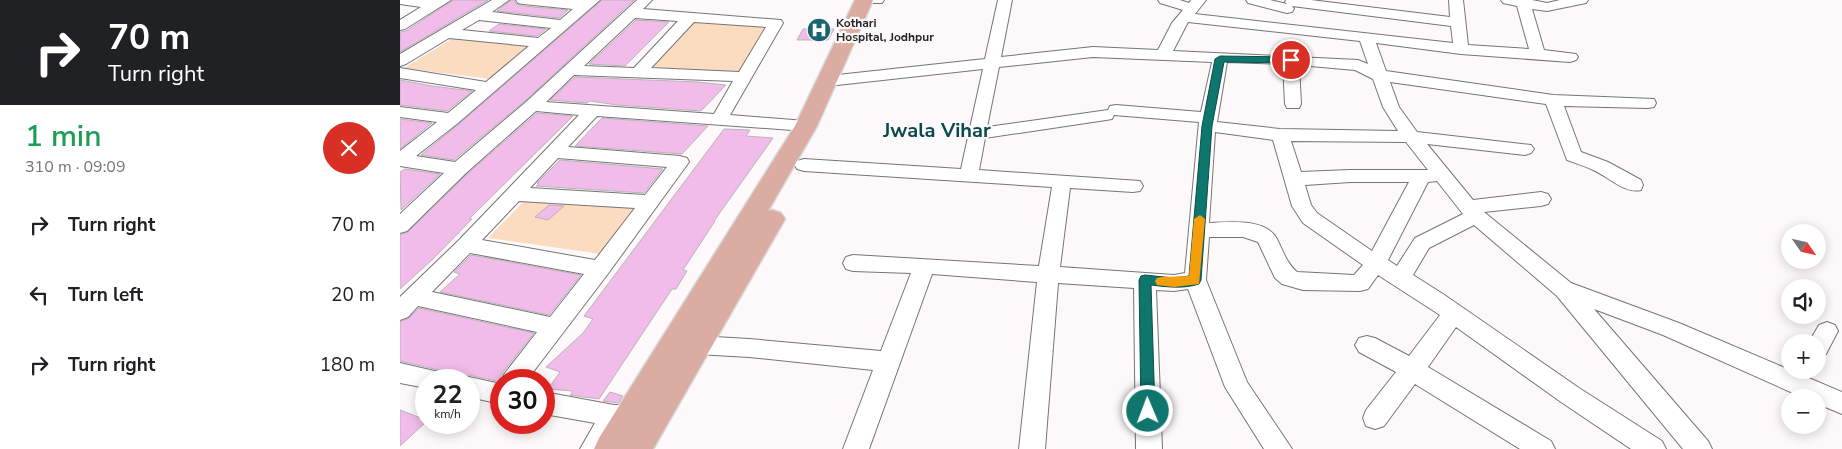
<!DOCTYPE html>
<html lang="en">
<head>
<meta charset="utf-8">
<style>
	:root { --surface:#fff; --page:#f6f6f6; --text:#202124; --muted:#757577 }
	body { margin:0; font-family:"Nunito Sans",sans-serif; background:var(--page); color:var(--text); height:100vh; display:flex; flex-direction:column; font-size:19px; white-space:nowrap }
	* { box-sizing:border-box; margin:0 }
	p { font-size:16px; color:var(--muted) }
	.icon { flex:none; width:28px; height:28px; fill:none; stroke:currentColor; stroke-width:2; stroke-linecap:round; stroke-linejoin:round }
	.map { position:relative; flex:1; overflow:hidden }
	.side { display:flex; flex-direction:column; background:var(--surface); width:400px }
	.side>* { flex:none }
	.guide { background:#202124; color:#fff; overflow:hidden }
	.needle { width:32px; rotate:124deg }
	.fabs { position:absolute; left:1381px; top:224px; display:grid; gap:10px }
	.fabs a { display:grid; place-items:center; width:45px; height:45px; border-radius:50%; background:var(--surface); box-shadow:0 2px 12px #0003; font-size:25px }
	.speed { position:absolute; left:15px; top:369px; display:flex; gap:10px; font-size:25px; font-weight:700; text-align:center }
	.speed>* { display:grid; place-content:center; width:65px; height:65px; border-radius:50%; background:var(--surface); box-shadow:0 2px 12px #0003; line-height:1 }
	.speed small { font-size:12px; font-weight:400 }
	.speed .limit { border:8px solid #d22; background:#fff; color:#111 }
	.pin { position:absolute; display:grid; place-items:center; width:42px; height:42px; color:#fff; margin:-21px; border:2px solid #fff; border-radius:50%; box-shadow:0 1px 5px #0007 }
	.me { position:absolute; width:55px; margin:-28px; rotate:359deg; stroke-linejoin:round; filter:drop-shadow(0 0 4px #0008) }
	.turn { display:flex; align-items:center; gap:18px; height:105px; padding:0 25px; font-size:22px }
	.turn .icon { width:65px; height:65px; stroke-width:2.5 }
	.turn b { display:block; font-size:35px; line-height:42px }
	.round { display:grid; place-items:center; flex:none; width:52px; height:52px; border-radius:26px; background:var(--page) }
	.overview { display:flex; align-items:center; justify-content:space-between; height:85px; padding:0 25px }
	h1 { font-size:30px; font-weight:600; line-height:38px; color:#1e9e55 }
	ul { padding:0; list-style:none }
	li { display:flex; align-items:center; gap:15px; height:70px; padding:0 25px }
	li div { flex:1 }
	li b { display:block; font-size:19px }
	li em { font-style:normal }
	main { display:flex; flex:1; min-height:0 }
	.map>svg:first-child { display:block }
</style>
</head>
<body>
<main>
<section class="side">
<div class="guide">
<div class="turn"><svg class="icon" aria-label="right" viewBox="0 0 24 24"><path d="M7 20v-9h11M14 6l5 5-5 5"/></svg><div><b>70 m</b>Turn right</div></div>
</div>
<div class="overview"><div><h1>1 min</h1><p>310 m · 09:09</p></div><a class="round" style="background:#d93025;color:#fff"><svg class="icon" aria-label="close" viewBox="0 0 24 24"><path d="M6 6l12 12M18 6L6 18"/></svg></a></div>
<ul>
<li><svg class="icon" aria-label="right" viewBox="0 0 24 24"><path d="M7 20v-9h11M14 6l5 5-5 5"/></svg><div><b>Turn right</b></div><em>70 m</em></li>
<li><svg class="icon" aria-label="left" viewBox="0 0 24 24"><path d="M17 20v-9H6M10 6l-5 5 5 5"/></svg><div><b>Turn left</b></div><em>20 m</em></li>
<li><svg class="icon" aria-label="right" viewBox="0 0 24 24"><path d="M7 20v-9h11M14 6l5 5-5 5"/></svg><div><b>Turn right</b></div><em>180 m</em></li>
</ul>
</section>
<div class="map">
<svg width="1442" height="449" viewBox="0 0 1442 449">
	<rect width="100%" height="100%" fill="#fdf9fa"/>
	<g fill="#fbdcc0">
		<path d="M 293,22 L 368,26 L 340,72 L 251,67 Z"/>
		<path d="M 55,37 L 143,44 L 98,80 L 4,68 Z"/>
		<path d="M 129,196 L 251,209 L 215,256 L 88,238 Z"/>
	</g>
	<g fill="#f1bce9" stroke="#b8b4b7">
		<path d="M 53,0 L 88,0 L 0,52 L 0,32 L 6,31 Z"/>
		<path d="M 111,0 L 114,0 L 116,4 L 123,6 L 168,10 L 159,18 L 97,11 Z"/>
		<path d="M 202,0 L 234,0 L 125,101 L 54,160 L 21,155 L 59,124 Z"/>
		<path d="M 236,20 L 269,22 L 225,66 L 189,64 Z"/>
		<path d="M 99,24 L 146,29 L 137,36 L 89,31 Z"/>
		<path d="M 403,29 L 434,29 L 428,40 L 397,40 Z"/>
		<path d="M 175,77 L 297,82 L 326,85 L 301,111 L 217,105 L 190,101 L 187,103 L 150,100 Z"/>
		<path d="M 0,80 L 32,86 L 72,91 L 47,111 L 0,105 Z"/>
		<path d="M 137,113 L 173,116 L 69,219 L 72,219 L 33,259 L 0,289 L 0,235 L 8,232 L 67,174 Z"/>
		<path d="M 202,118 L 308,126 L 282,154 L 175,146 Z"/>
		<path d="M 0,119 L 32,123 L 0,149 Z"/>
		<path d="M 324,129 L 350,130 L 346,136 L 373,138 L 314,221 L 315,221 L 283,270 L 287,271 L 276,289 L 272,289 L 199,399 L 170,395 L 173,391 L 148,389 L 160,372 L 146,367 L 183,333 L 193,319 L 184,316 Z"/>
		<path d="M 160,160 L 263,169 L 244,193 L 136,186 L 139,184 L 137,183 Z"/>
		<path d="M 5,169 L 40,174 L 1,210 L 0,172 Z"/>
		<path d="M 149,205 L 164,206 L 148,220 L 135,217 Z"/>
		<path d="M 71,255 L 181,275 L 149,315 L 40,292 L 60,274 L 54,272 Z"/>
		<path d="M 19,308 L 134,333 L 103,372 L 99,379 L 101,382 L 69,375 L 62,377 L 55,375 L 53,378 L 47,376 L 43,371 L 0,361 L 0,322 L 9,318 Z"/>
		<path d="M 210,392 L 223,396 L 219,403 L 203,401 Z"/>
		<path d="M 0,410 L 26,420 L 26,422 L 0,446 Z"/>
	</g>
	<g fill="none" stroke-linecap="round" stroke-linejoin="round">
		<g stroke="#787475" stroke-width="2">
			<g id="minor">
				<path d="M 0,0 L 51,0 L 5,29 L 0,30 L 0,20 L 21,7 L 0,4 Z"/>
				<path d="M 92,0 L 109,0 L 92,12 L 160,20 L 173,9 L 123,4 L 118,3 L 116,0 L 200,0 L 58,123 L 16,156 L 55,162 L 126,102 L 237,0 L 252,0 L 243,9 L 381,20 L 383,23 L 330,115 L 406,121 L 412,122 L 415,126 L 412,130 L 406,131 L 197,116 L 168,147 L 280,156 L 287,158 L 289,162 L 207,275 L 127,380 L 101,380 L 105,373 L 137,332 L 18,306 L 8,317 L 0,320 L 0,297 L 59,240 L 179,115 L 136,111 L 66,173 L 7,231 L 0,233 L 0,214 L 44,173 L 0,166 L 0,151 L 37,122 L 0,117 L 0,107 L 48,113 L 76,90 L 0,78 L 0,68 L 86,82 L 129,46 L 49,38 L 6,64 L 0,66 L 0,54 ZM 235,18 L 278,21 L 234,68 L 184,66 ZM 79,20 L 151,28 L 138,38 L 62,30 ZM 294,22 L 366,27 L 339,72 L 251,68 ZM 174,75 L 333,81 L 314,114 L 146,102 ZM 158,158 L 267,167 L 245,195 L 130,188 ZM 119,201 L 235,208 L 195,260 L 82,240 ZM 70,253 L 184,274 L 150,317 L 32,292 Z"/>
				<path d="M 464,0 L 484,0 L 482,3 L 466,3 Z"/>
				<path d="M 598,0 L 612,0 L 601,57 L 693,47 L 758,50 L 772,23 L 783,10 L 760,3 L 758,0 L 780,0 L 789,3 L 791,0 L 806,0 L 795,14 L 1053,43 L 1051,26 L 892,6 L 894,9 L 892,12 L 887,13 L 848,3 L 846,0 L 870,0 L 887,4 L 885,2 L 886,0 L 911,0 L 1050,17 L 1049,0 L 1063,0 L 1068,45 L 1129,49 L 1117,6 L 1103,3 L 1101,0 L 1132,0 L 1147,3 L 1160,0 L 1188,0 L 1186,3 L 1147,11 L 1132,9 L 1144,50 L 1176,54 L 1178,57 L 1176,60 L 1170,62 L 1061,54 L 976,43 L 986,71 L 1153,95 L 1254,99 L 1256,103 L 1254,107 L 1248,108 L 1164,106 L 1181,152 L 1208,162 L 1241,180 L 1243,185 L 1241,190 C 1224,194 1208,176 1193,170 C 1185,166 1175,163 1167,160 L 1146,104 L 990,82 L 999,107 L 1017,132 L 1131,145 L 1134,149 L 1131,153 L 1125,155 L 1027,144 L 1073,200 L 1141,192 L 1148,194 L 1151,199 L 1148,204 L 1141,206 L 1084,212 L 1171,283 L 1279,323 L 1442,392 L 1442,414 L 1418,404 L 1418,398 L 1404,398 L 1263,335 L 1194,309 L 1308,441 L 1312,449 L 1283,449 L 1157,296 L 1074,225 L 1029,248 L 1013,275 L 1043,294 L 1179,388 L 1262,441 L 1266,449 L 1231,449 L 1161,402 L 1056,327 L 1028,367 L 1151,441 L 1155,449 L 1120,449 L 1015,384 L 984,426 L 975,429 L 966,426 L 963,418 L 966,410 L 996,372 L 959,352 L 955,345 L 959,338 L 967,336 L 975,338 L 1009,356 L 1040,315 L 978,275 L 968,289 L 960,291 L 903,290 L 882,284 L 875,278 L 858,242 L 843,237 L 809,237 L 806,280 L 847,382 L 892,449 L 864,449 L 825,387 L 788,289 L 774,291 L 756,290 L 762,449 L 736,449 L 734,288 L 658,283 L 645,449 L 619,449 L 637,282 L 532,274 L 469,449 L 443,449 L 473,370 L 349,357 L 297,354 L 289,352 L 285,345 L 289,338 L 297,336 L 349,339 L 481,351 L 511,273 L 453,271 L 446,269 L 443,263 L 446,257 L 453,255 L 639,266 L 652,187 L 404,171 L 397,169 L 395,165 L 397,161 L 404,159 L 561,169 L 583,69 L 428,86 L 422,84 L 420,81 L 422,78 L 428,76 L 585,59 ZM 788,22 L 960,41 L 968,64 L 958,60 L 773,51 ZM 693,57 L 812,62 L 801,112 L 716,105 L 710,106 L 708,110 L 587,127 L 599,67 ZM 827,62 L 883,64 L 885,104 L 887,108 L 899,108 L 901,104 L 899,65 L 955,70 L 973,79 L 983,107 L 998,131 L 880,129 L 817,122 ZM 714,115 L 799,122 L 785,273 L 774,275 L 660,267 L 670,188 L 733,192 L 740,191 L 743,186 L 740,181 L 579,170 L 585,138 L 706,120 L 712,119 ZM 815,132 L 873,140 L 892,206 L 903,223 L 963,265 L 954,275 L 897,272 C 887,264 883,251 877,239 C 866,218 830,222 809,223 ZM 891,141 L 1006,142 L 1028,170 L 950,170 L 901,172 ZM 1037,181 L 1063,214 L 1015,238 L 997,266 L 988,260 L 1028,182 ZM 950,182 L 1009,182 L 972,251 L 917,213 L 911,205 L 905,185 Z"/>
				<path d="M 1427,322 L 1435,325 L 1438,331 L 1426,354 L 1418,356 L 1418,342 L 1409,342 L 1419,325 Z"/>
				<path d="M 0,363 L 43,373 L 47,380 L 26,380 L 26,388 L 0,383 Z"/>
				<path d="M 69,377 L 101,384 L 101,404 L 69,397 L 69,380 L 60,380 Z"/>
				<path d="M 144,392 L 214,405 L 225,405 L 234,408 L 237,416 L 234,424 L 221,427 L 207,449 L 180,449 L 195,423 L 144,414 Z"/>
			</g>
		</g>
		<g stroke="#d8d8d8" stroke-width="3">
			<path id="major" d="M 455,0 L 473,0 L 417,126 L 368,211 L 372,210 L 381,213 L 385,219 L 253,449 L 194,449 L 199,438 L 395,126 Z"/>
		</g>
		<use href="#minor" fill="#fff" fill-rule="evenodd"/>
		<use href="#major" fill="#dbaca1" fill-rule="evenodd"/>
	</g>
	<path fill="#0f766e" stroke="#0a4d48" d="M 820,56 L 891,57 L 896,60 L 891,63 L 824,62 L 812,126 L 801,280 L 799,284 C 784,289 767,287 751,285 L 755,411 L 753,416 L 748,418 L 743,416 L 741,411 L 739,280 L 741,276 L 745,275 L 774,278 L 789,276 L 802,126 L 815,59 Z"/>
	<path fill="#f59e0b" d="M 800,215 L 805,219 L 799,284 L 774,287 L 757,285 L 755,281 L 757,278 L 762,277 L 789,276 L 794,219 Z"/>
	<defs>
		<g id="hospital-disc" transform="scale(1.25)"><circle r="9.5" fill="#19656f" stroke="#fdf9fa"/><path d="M-5-5h3v3.5h4V-5h3V5h-3V1.5h-4V5h-3Z" fill="#fff"/></g>
	</defs>
	<g fill-rule="evenodd">
		<use href="#hospital-disc" x="419" y="30"/>
	</g>
	<g text-anchor="middle" dominant-baseline="central" stroke-width="4.5" stroke-linejoin="round" paint-order="stroke">
		<g font-size="12" font-weight="bold" fill="#272526" stroke="#fdf9fa" text-anchor="start">
			<text x="436" y="23">Kothari<tspan x="436" dy="14">Hospital, Jodhpur</tspan></text>
		</g>
		<g font-size="20" font-weight="bold" fill="#084850" stroke="#fdf9fa">
			<text x="537" y="130">Jwala Vihar</text>
		</g>
	</g>
</svg>
<div class="fabs">
<a><svg class="needle" viewBox="-14 -14 28 28"><path d="M0-13l5 13h-10z" fill="#e53935"/><path d="M0 13l5-13h-10z" fill="#757577"/></svg></a>
<a><svg class="icon" aria-label="sound" viewBox="0 0 24 24"><path d="M4 9h4l5-4v14l-5-4H4zM17 9q2 3 0 6"/></svg></a>
<a>+</a>
<a>−</a>
</div>
<div class="speed"><div>22<small>km/h</small></div><div class="limit">30</div></div>
<div class="pin" style="left:891px;top:60px;background:#d93025"><svg class="icon" aria-label="arrive" viewBox="0 0 24 24"><path d="M6 21V4h12l-3 4 3 4H6"/></svg></div>
<svg class="me" style="left:748px;top:411px" viewBox="-20 -20 40 40"><circle r="17" fill="#0f766e" stroke="#fff" stroke-width="3"/><path d="M0-11L8 9 0 5-8 9z" fill="#fff"/></svg>
</div>
</main>
</body>
</html>
